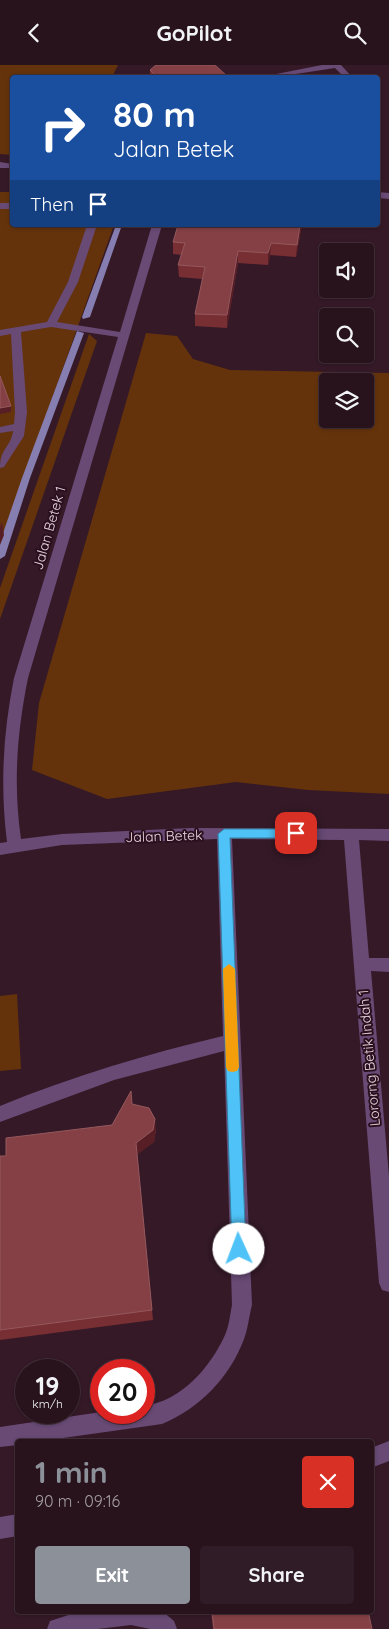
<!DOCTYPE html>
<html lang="en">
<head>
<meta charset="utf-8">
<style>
	:root { --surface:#28131d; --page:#301c26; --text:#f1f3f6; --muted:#a59ea4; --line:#44323b; --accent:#8c9099 }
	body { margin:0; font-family:Quicksand,sans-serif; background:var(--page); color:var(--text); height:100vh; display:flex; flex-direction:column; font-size:19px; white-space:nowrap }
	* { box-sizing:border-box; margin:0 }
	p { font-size:16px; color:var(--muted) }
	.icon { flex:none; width:28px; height:28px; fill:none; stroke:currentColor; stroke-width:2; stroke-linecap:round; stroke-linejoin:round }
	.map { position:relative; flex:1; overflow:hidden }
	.drawer { position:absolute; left:15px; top:1374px; width:359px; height:175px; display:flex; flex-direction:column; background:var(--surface); border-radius:5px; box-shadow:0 1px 4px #0004,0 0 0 1px var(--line) }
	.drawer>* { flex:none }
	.hud { position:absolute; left:10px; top:10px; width:370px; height:152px; border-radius:5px; box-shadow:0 1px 4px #0004,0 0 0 1px var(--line); background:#1a4fa0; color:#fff; overflow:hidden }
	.buttons { position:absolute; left:319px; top:178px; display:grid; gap:10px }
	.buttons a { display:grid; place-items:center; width:55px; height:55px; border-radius:5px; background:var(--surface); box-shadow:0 1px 4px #0004,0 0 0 1px var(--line); font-size:25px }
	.speed { position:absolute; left:15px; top:1294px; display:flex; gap:10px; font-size:25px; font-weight:700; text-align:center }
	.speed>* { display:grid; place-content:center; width:65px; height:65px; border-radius:50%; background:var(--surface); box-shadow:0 1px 4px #0004,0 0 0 1px var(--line); line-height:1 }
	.speed small { font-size:12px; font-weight:400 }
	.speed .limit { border:8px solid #d22; background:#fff; color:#111 }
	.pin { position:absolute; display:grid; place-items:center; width:42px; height:42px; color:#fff; margin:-21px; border-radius:10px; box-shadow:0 2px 8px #0006 }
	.me { position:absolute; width:55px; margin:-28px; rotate:358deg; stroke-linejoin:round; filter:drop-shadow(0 0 4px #0008) }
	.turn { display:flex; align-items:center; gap:18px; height:105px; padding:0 20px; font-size:22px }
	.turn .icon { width:65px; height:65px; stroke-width:2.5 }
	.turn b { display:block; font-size:35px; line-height:42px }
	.then { display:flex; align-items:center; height:48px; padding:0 20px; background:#0003; gap:10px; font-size:19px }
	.round { display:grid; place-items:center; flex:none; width:52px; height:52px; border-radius:5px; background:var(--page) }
	.summary { display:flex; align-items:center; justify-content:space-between; height:85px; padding:0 20px }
	h1 { font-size:30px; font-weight:800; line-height:38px; color:var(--accent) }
	.action { display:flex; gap:10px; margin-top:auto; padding:10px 20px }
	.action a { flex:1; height:58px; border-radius:5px; background:var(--accent); color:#fff; font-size:20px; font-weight:800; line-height:58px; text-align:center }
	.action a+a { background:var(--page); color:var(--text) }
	header { display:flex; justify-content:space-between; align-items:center; height:65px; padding:0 20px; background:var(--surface); font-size:22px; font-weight:800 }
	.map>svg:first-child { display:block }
</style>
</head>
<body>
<header><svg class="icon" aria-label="back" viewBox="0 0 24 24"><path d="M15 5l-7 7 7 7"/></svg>GoPilot<svg class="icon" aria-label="search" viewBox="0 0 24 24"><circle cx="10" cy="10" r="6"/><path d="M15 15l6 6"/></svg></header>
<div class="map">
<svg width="389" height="1564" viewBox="0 0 389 1564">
	<rect width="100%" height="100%" fill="#351927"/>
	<g fill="#64330b" fill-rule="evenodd">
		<path d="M 0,0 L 118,0 L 112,12 L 12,12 L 12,90 L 0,89 Z"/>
		<path d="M 0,127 L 12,127 L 12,160 L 114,160 L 0,480 Z"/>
		<path d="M 146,268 L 177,271 L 193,294 L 230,305 L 389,308 L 389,729 L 308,725 L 236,717 L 107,734 L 32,705 L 39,638 ZM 365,316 L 365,354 L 328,354 L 328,316 Z"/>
		<path d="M 89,269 L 97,276 L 0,554 L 0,523 Z"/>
		<path d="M 17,929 L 21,1004 L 0,1006 L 0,931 Z"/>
	</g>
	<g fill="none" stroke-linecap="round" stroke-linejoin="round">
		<g fill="#867eb1" fill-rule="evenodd">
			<path d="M 116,160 L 122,160 L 90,252 L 83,254 L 82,252 Z"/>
			<path d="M 77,266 L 84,268 L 30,413 L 5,491 L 0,494 L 0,477 L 22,413 Z"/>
		</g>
		<g fill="#684a75" fill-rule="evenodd">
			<path d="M 322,0 L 341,0 L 352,12 L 344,12 L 335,3 L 276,12 L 261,12 Z"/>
			<path d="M 0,97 L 12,99 L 12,103 L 0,103 Z"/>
			<path d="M 378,127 L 389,128 L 389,134 L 378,133 Z"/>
			<rect x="0" y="138" width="12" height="6"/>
			<path d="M 85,160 L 95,160 L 96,163 L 78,217 L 57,257 L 120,267 L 152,160 L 162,160 L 28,613 C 17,667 13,719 21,774 L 62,769 L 191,763 L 389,764 L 389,776 L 359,775 L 369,893 L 389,893 L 389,907 L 371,906 L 389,1111 L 389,1227 L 382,1225 L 379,1218 L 344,775 L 232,774 L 252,1240 C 249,1251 248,1264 244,1274 C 230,1312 199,1344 162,1359 L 42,1376 L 18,1376 L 18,1380 L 0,1382 L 0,1362 L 101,1347 L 144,1348 L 144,1341 C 181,1336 210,1303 225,1270 C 229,1261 230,1250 232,1240 L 224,986 L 114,1015 L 0,1057 L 0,1041 C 73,1011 147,989 223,971 L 217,774 L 62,780 L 0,790 L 0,778 L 7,777 C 0,721 3,668 14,613 L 118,272 L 51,262 L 21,267 L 27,347 L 24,371 L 4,402 L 0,403 C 0,383 11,382 13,366 L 0,368 L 0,362 L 14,359 L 15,347 L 11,269 L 0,271 L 0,265 L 47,257 L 68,217 L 86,163 Z"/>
			<path d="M 389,1376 L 389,1396 L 371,1403 L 371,1383 Z"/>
			<path d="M 18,1449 L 18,1471 L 0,1474 L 0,1452 Z"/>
			<path d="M 81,1546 L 162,1546 L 174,1556 L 177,1564 L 150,1564 L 131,1560 L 98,1564 L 47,1564 L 50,1556 Z"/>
		</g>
	</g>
	<g fill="#782f33">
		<path d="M 150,5 L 228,12 L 150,12 Z"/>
		<path d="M 302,160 L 296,192 L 270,190 L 268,200 L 238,198 L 227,263 L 195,261 L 195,249 L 202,214 L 179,212 L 178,200 L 182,190 L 173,189 L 173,177 Z"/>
		<path d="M 132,1039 L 156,1065 L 154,1077 L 137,1089 L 153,1255 L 0,1275 L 0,1091 L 6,1091 L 112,1060 Z"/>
		<path d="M 211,1546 L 368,1546 L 372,1564 L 213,1564 Z"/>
	</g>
	<g fill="#581e26">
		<path d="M 300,160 L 302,160 L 296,192 L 297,180 Z"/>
		<path d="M 271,178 L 270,190 L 268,200 L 268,188 Z"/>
		<path d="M 238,186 L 238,198 L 227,263 L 227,250 Z"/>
		<path d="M 11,341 L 11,347 L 0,349 L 0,343 Z"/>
		<path d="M 2,457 L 4,470 L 0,480 L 0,462 Z"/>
		<path d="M 155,1054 L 156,1065 L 154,1077 L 137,1090 L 136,1078 Z"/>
	</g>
	<g fill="#844045" stroke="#94585d">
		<path d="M 156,0 L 215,0 L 228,12 L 157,12 L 150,5 Z"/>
		<path d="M 178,160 L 300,160 L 297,180 L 271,178 L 268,188 L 238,186 L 227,250 L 195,249 L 205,202 L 178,200 L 185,178 L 173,177 Z"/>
		<path d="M 0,311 L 11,341 L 0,343 Z"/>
		<path d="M 131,1026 L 132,1039 L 149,1043 L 155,1054 L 153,1065 L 136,1078 L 152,1245 L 0,1265 L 0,1091 L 6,1091 L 6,1073 L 112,1060 Z"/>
		<path d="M 212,1546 L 368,1546 L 372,1564 L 214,1564 Z"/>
	</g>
	<path fill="#4fc3f7" stroke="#337fa1" d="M 224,764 L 296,764 L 302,768 L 296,773 L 230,773 L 246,1184 L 244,1188 L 239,1190 L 234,1188 L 232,1184 L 218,769 Z"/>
	<path fill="#f59e0b" d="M 229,899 L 235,904 L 239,1002 L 237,1006 L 232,1007 L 228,1006 L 226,1002 L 223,904 Z"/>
	<g text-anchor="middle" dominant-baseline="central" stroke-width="4" stroke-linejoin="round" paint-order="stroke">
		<g font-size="14" fill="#e9d5de" stroke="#2a0f1e">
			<text transform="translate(49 463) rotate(-74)">Jalan Betek 1</text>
			<text transform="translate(164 771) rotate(-2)">Jalan Betek</text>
			<text transform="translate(369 993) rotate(-95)">Lororng Betik Indah 1</text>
		</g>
	</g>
</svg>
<div class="buttons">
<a><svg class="icon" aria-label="sound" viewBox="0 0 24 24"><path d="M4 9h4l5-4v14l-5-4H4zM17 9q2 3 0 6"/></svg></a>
<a><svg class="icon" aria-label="search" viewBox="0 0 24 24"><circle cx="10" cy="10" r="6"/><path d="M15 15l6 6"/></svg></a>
<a><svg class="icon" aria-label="layers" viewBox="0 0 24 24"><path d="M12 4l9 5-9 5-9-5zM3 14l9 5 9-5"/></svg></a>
</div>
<div class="speed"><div>19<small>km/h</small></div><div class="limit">20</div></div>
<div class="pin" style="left:296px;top:768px;background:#d93025"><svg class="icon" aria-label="arrive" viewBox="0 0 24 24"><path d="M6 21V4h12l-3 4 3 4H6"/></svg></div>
<svg class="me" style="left:239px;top:1184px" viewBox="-20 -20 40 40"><circle r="19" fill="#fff"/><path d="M0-13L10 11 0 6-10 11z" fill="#4fc3f7"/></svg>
<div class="hud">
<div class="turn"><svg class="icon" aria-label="right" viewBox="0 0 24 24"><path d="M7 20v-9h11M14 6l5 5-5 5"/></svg><div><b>80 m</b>Jalan Betek</div></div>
<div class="then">Then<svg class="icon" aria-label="arrive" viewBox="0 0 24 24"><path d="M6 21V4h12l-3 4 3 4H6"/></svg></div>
</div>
<section class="drawer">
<div class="summary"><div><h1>1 min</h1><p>90 m · 09:16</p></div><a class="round" style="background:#d93025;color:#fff"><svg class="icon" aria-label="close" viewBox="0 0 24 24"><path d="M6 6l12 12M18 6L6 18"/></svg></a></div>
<div class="action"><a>Exit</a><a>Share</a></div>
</section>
</div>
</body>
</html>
